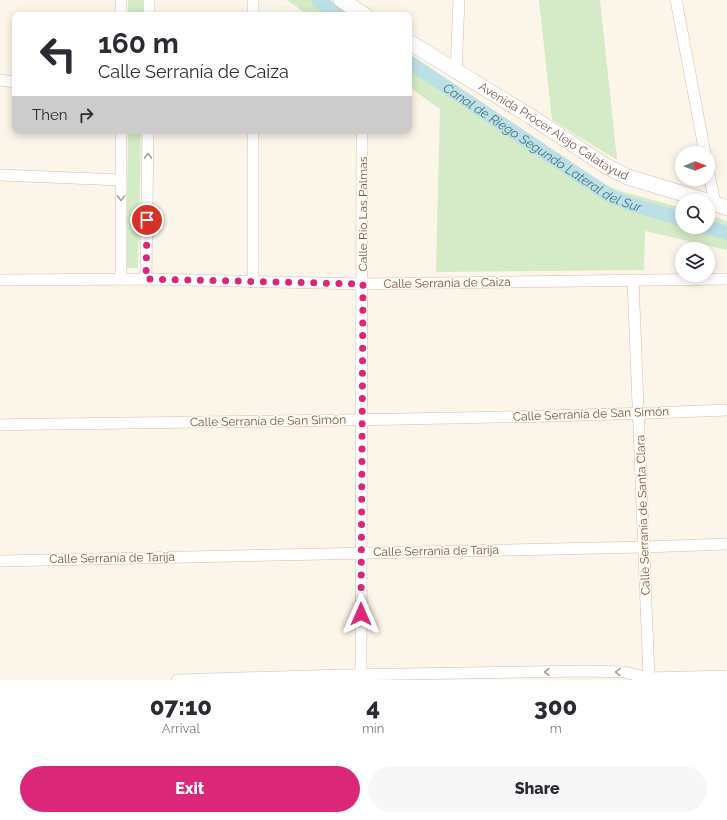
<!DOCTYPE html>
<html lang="en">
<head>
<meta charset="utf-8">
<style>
	:root { --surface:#fff; --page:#f7f7f7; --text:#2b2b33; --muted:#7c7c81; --accent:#db2777 }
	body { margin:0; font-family:Raleway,sans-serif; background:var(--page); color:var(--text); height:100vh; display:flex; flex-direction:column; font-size:15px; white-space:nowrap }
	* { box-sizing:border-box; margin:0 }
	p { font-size:13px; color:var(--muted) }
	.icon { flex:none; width:22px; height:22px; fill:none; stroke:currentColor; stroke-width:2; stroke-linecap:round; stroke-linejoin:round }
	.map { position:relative; height:680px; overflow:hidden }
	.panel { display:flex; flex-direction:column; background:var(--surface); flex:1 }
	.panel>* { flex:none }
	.banner { position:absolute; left:12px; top:12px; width:400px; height:122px; border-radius:8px; box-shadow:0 2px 10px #0003; background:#fff; color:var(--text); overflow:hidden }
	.needle { width:26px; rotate:89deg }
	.tools { position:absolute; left:675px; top:146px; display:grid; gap:8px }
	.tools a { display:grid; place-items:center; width:40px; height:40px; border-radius:50%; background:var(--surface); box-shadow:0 2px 10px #0003; font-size:20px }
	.pin { position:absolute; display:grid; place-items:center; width:34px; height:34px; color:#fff; margin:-17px; border:2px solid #fff; border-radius:50%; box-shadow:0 1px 4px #0007 }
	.me { position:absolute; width:44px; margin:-22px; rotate:0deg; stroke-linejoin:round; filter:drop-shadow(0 0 3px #0008) }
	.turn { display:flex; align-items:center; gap:14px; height:84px; padding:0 20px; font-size:18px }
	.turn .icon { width:52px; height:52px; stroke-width:2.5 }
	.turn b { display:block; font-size:28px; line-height:34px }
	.then { display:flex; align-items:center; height:38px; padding:0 20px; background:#0003; gap:8px; font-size:15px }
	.eta { display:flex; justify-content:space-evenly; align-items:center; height:68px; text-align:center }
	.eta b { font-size:24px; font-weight:800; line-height:28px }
	.button { display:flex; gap:8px; margin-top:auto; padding:8px 20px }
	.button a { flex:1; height:46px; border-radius:24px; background:var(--accent); color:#fff; font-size:16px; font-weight:800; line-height:46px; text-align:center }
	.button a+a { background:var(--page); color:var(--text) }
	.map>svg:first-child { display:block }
</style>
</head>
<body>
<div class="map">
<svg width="727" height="680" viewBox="0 0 727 680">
	<rect width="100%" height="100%" fill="#fcf5e9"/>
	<g fill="#d5eac7">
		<rect x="128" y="0" width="15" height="15"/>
		<path d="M 287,0 L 330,0 L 351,15 L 308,15 Z"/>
		<path d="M 539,0 L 600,0 L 617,160 L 552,120 Z"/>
		<path d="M 409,54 L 593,179 L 620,191 L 682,208 L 682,227 L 708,227 L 708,215 L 727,221 L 727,250 L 645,231 L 644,270 L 436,272 L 440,109 L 409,87 Z"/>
		<path d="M 128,131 L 141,131 L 138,268 L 126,268 Z"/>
	</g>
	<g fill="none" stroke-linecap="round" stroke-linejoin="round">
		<g stroke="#bde0e6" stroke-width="14">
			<path d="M 318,0 L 338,15"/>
			<path id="s1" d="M 409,62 L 610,196 L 630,204 L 682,219"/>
			<path d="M 708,227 L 727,233"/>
		</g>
		<g stroke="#d0bfb1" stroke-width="12">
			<g id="street">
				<path d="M 121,0 L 121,15"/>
				<path d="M 253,0 L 253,15"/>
				<path d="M 676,0 L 705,153"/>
				<path d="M 149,15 L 149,0"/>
				<path d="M 456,72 L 459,0"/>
				<path d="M 0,80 L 15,82"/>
				<path d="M 708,169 L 715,203"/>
				<path d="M 0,175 L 121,180"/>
				<path d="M 121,279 L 121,131"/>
				<path d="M 146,279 L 148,131"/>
				<path d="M 0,280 L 146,279 L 363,284 L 727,279"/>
				<path d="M 633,280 L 649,678"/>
				<path d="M 253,282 L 253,131"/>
				<path d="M 0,425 C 242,421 485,420 727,410"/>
				<path d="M 0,561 L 644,547 L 727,544"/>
				<path d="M 177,680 L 343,675 L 586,671 L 624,672 L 649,678 L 727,676"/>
				<path d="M 361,680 L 362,131"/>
			</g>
		</g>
		<g stroke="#d3bfae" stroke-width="16">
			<g id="secondary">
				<path d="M 341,0 L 365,15"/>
				<path id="s2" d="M 409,42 L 530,116 L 606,166 L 628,177 L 707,201"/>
				<path d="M 708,201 L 727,208"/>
			</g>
		</g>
		<use href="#street" stroke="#fff" stroke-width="11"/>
		<use href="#secondary" stroke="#fff" stroke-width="15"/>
	</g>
	<defs><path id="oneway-chevron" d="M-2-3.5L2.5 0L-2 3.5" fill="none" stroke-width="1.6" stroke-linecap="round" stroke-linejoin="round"/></defs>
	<g stroke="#ad9d94">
		<use href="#oneway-chevron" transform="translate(148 156) rotate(-89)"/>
		<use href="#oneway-chevron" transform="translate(121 198) rotate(90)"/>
		<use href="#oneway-chevron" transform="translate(547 672) rotate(179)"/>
		<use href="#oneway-chevron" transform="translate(618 672) rotate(-178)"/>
	</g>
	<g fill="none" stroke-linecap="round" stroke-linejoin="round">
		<path stroke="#db2777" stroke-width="7" stroke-dasharray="0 12.6" d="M 147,220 L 146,279 L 363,284 L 361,614"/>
	</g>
	<g text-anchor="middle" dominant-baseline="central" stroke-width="3" stroke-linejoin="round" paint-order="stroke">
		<g font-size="12" fill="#765b4c" stroke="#fff9ef">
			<text stroke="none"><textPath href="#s2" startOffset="170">Avenida Prócer Alejo Calatayud</textPath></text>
			<text transform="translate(363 214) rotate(-90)">Calle Río Las Palmas</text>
			<text transform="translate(447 283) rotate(-1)">Calle Serranía de Caiza</text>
			<text transform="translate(591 414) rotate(-2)">Calle Serranía de San Simón</text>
			<text transform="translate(268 421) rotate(-1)">Calle Serranía de San Simón</text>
			<text transform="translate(643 515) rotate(-92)">Calle Serranía de Santa Clara</text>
			<text transform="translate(436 551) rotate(-1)">Calle Serranía de Tarija</text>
			<text transform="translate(112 558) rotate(-1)">Calle Serranía de Tarija</text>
		</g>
		<g font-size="13" font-style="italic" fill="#437782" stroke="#fff9ef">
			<text stroke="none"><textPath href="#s1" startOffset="159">Canal de Riego Segundo Lateral del Sur</textPath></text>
		</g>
	</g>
</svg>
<div class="tools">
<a><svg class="needle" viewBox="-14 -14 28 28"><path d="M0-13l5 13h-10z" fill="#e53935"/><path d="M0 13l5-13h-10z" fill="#7c7c81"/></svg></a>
<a><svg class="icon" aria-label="search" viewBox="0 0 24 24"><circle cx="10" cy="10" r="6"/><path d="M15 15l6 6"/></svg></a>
<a><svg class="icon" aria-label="layers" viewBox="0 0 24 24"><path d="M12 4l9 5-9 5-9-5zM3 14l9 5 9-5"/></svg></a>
</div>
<div class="pin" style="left:147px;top:220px;background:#d93025"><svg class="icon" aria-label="arrive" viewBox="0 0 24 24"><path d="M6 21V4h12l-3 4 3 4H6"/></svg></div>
<svg class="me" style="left:361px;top:614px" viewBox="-20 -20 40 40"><path d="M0-17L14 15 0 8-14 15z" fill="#db2777" stroke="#fff" stroke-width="4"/></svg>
<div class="banner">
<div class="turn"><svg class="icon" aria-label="left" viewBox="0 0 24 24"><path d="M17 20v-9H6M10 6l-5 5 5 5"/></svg><div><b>160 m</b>Calle Serranía de Caiza</div></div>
<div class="then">Then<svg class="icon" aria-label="right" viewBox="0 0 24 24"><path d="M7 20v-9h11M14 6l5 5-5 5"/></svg></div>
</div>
</div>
<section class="panel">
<div class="eta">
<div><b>07:10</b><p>Arrival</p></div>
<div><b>4</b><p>min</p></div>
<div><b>300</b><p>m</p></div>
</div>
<div class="button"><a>Exit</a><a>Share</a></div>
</section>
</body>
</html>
